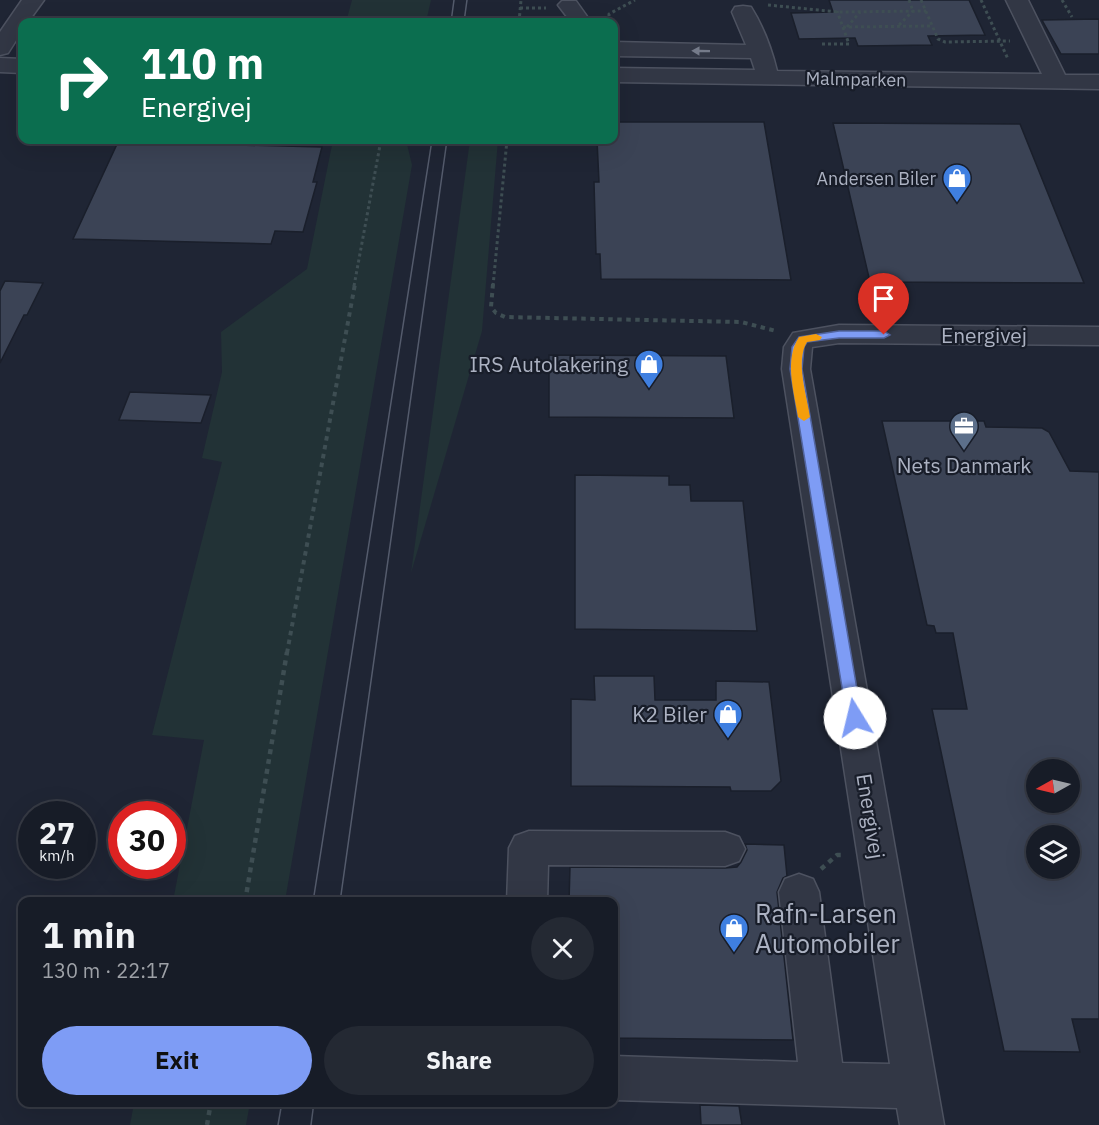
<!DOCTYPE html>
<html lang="en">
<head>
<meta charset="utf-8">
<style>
	:root { --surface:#171c27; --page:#242933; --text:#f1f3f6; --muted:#9ea1a7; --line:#363a44; --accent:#7e9cf5 }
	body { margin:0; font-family:"IBM Plex Sans",sans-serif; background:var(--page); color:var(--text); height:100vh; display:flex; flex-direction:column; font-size:22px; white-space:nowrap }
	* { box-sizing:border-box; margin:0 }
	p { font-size:20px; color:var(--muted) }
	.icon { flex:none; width:33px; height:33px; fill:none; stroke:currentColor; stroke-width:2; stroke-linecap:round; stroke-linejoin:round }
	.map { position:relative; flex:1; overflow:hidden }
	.sheet { position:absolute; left:18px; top:897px; width:600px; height:210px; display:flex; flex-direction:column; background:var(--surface); border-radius:12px; box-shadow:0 6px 24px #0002,0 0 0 2px var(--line) }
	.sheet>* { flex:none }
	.top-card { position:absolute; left:18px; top:18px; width:600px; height:126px; border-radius:12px; box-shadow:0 6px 24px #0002,0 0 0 2px var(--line); background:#0b6e4f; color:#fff; overflow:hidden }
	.needle { width:39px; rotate:262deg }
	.fabs { position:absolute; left:1026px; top:759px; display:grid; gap:12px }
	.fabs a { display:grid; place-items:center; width:54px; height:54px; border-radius:50%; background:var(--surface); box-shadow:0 6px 24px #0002,0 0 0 2px var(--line); font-size:30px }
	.speed { position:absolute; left:18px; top:801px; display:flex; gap:12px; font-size:30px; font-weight:700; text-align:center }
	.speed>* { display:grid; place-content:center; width:78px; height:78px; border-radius:50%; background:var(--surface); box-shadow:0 6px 24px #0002,0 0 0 2px var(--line); line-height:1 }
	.speed small { font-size:15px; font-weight:400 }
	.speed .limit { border:9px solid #d22; background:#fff; color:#111 }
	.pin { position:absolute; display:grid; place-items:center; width:51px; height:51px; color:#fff; margin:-62px -26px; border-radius:50% 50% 50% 0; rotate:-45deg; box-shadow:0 0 6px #0007 }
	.pin .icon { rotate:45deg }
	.me { position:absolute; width:66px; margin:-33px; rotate:351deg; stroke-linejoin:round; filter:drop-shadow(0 0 4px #0008) }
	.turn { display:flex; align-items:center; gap:21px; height:126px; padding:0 24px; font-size:27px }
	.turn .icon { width:78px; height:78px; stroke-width:2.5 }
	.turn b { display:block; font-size:42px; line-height:51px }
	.round { display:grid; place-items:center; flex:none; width:63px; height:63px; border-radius:32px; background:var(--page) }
	.head { display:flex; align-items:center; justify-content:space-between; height:102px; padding:0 24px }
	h1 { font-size:36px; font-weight:700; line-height:45px }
	.button { display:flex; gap:12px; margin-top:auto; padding:12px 24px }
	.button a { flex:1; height:69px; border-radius:36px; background:var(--accent); color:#111; font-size:24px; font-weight:700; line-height:69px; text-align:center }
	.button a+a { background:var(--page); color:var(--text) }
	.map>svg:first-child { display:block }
</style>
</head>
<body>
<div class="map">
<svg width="1099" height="1125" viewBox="0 0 1099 1125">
	<rect width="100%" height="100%" fill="#1f2534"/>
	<g fill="#223236">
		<path d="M 352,0 L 431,0 L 426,22 L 346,22 Z"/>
		<path d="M 333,140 L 406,140 L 412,165 L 285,901 L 173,901 L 204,740 L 152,735 L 222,462 L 202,458 L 222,372 L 221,332 L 307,269 Z"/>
		<path d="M 470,140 L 498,140 L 482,331 L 411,573 Z"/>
		<path d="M 134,1103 L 134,1102 L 250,1103 L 246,1125 L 130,1125 Z"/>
	</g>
	<g fill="#3b4355" stroke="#1a1f2b" stroke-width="1.5" fill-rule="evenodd">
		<path d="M 829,0 L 969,0 L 985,35 L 928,36 L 932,45 L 858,46 L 855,38 L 799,39 L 791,13 L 833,12 Z"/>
		<path d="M 1099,19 L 1099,54 L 1061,54 L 1042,20 Z"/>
		<path d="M 614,122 L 764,122 L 791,280 L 601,279 L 600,254 L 596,254 L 594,182 L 599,182 L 597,140 L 614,140 Z"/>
		<path d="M 833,123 L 1020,124 L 1084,283 L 870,282 Z"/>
		<path d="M 118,142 L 322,147 L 313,182 L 317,182 L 303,232 L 275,231 L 271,244 L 73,239 Z"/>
		<path d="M 5,281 L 43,283 L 27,315 L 24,315 L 0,363 L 0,291 Z"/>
		<path d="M 549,355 L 726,356 L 734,418 L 549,417 Z"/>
		<path d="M 130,392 L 211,395 L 201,423 L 119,420 Z"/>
		<path d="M 882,421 L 984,421 L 986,427 L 1042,428 L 1049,432 L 1070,471 L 1099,472 L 1099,1019 L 1072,1019 L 1080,1052 L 1004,1051 L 932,709 L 967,709 L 953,633 L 936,633 L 934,626 L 927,625 ZM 1036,770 L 1070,770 L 1070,802 L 1036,802 ZM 1036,836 L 1070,836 L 1070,868 L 1036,868 Z"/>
		<path d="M 575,475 L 669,476 L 669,485 L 690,485 L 691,501 L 743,501 L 757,631 L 575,629 Z"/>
		<path d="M 594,676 L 654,676 L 655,700 L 716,700 L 716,681 L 769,682 L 781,781 L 771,791 L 731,791 L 730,787 L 571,786 L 571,699 L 595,700 Z"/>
		<path d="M 745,844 L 784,845 L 787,876 L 783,878 L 777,892 L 793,1040 L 614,1038 L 614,902 L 569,902 L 570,867 L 725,868 L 737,867 L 741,862 L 747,850 Z"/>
		<path d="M 700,1105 L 739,1106 L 742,1125 L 701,1125 Z"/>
	</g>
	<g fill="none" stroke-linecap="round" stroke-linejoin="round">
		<g stroke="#4d5260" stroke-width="3">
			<g id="minor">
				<path d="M 22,0 L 44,0 L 28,22 L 22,22 L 22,31 L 8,53 L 0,55 L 0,32 Z"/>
				<path d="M 1006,0 L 1028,0 L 1065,75 L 1099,75 L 1099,89 L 614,82 L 614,68 L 755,70 L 751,58 L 614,56 L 614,42 L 746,45 L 732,12 L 735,7 L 743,6 L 751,7 C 763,26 772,50 777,71 L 1042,74 Z"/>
				<path d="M 562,1 L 576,1 L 591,22 L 571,22 L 558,5 Z"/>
				<path d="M 0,58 L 22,59 L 22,73 L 0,72 Z"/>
				<path d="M 839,325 L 1099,327 L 1099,345 L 839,343 L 812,347 L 810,369 L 944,1125 L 900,1125 L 897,1108 L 614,1100 L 614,1056 L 798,1062 L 779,892 L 785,879 L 799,874 L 813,879 L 819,892 L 842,1063 L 890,1064 L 782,369 L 784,347 L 793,333 Z"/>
				<path d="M 529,831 L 725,832 L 739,837 L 745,849 L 739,861 L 725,866 L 548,865 L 547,902 L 507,902 L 509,848 L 515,836 Z"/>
			</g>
		</g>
		<g stroke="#3e4e53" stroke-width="3" stroke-dasharray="3 3" stroke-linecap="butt">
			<path d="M 909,0 L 913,11"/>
			<path d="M 921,0 L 938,39 L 945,42 L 1010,41"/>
			<path d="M 981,0 L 1008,59"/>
			<path d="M 1062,0 L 1072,17"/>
			<path d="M 768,5 L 838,12 L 926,11"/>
			<path d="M 520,8 L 546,8"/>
			<path d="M 519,22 L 521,0"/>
			<path d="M 609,22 L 609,14 L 635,0"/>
			<path d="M 899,25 L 913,11"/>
			<path d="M 843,27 L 932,26"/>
			<path d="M 847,27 L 860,12"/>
			<path d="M 822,44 L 849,44 L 837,11"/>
			<path d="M 354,286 L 381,140"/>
			<path d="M 493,286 L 507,140"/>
		</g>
		<g stroke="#3e4e53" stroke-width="4" stroke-dasharray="4.5 4.5" stroke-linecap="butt">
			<path d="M 493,284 L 491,307 L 496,313 L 505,317 L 741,322 L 776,331"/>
			<path d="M 287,653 L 355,284"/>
		</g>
		<g stroke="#3e4e53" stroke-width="4.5" stroke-dasharray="5 5" stroke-linecap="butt">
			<path d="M 821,869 L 837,855 L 842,855"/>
			<path d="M 245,902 L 287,652"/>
			<path d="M 207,1125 L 211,1102"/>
		</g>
		<use href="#minor" fill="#323745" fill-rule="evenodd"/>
		<g stroke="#545b6c" stroke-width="1.5">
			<path d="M 451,22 L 454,0"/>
			<path d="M 464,22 L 467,0"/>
			<path d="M 313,902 L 432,140"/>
			<path d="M 340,902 L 447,140"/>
			<path d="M 278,1125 L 282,1102"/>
			<path d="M 311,1125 L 314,1102"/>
		</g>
	</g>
	<defs><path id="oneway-solid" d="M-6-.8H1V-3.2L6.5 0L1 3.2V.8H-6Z" transform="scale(1.5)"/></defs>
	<use fill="#757b8a" href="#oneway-solid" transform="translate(701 51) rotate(-179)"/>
	<path fill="#7e9cf5" stroke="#52659f" stroke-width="1.5" d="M 839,331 L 884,331 L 890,335 L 884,338 L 839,338 L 807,342 L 804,347 L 802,369 L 862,718 L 860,723 L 849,723 L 847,718 L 790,369 L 792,347 L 799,337 Z"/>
	<path fill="#f59e0b" d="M 816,334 L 822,337 L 820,340 L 807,342 C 795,361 807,396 810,417 L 804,421 L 798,417 C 794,391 784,360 799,337 Z"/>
	<defs>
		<g id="shop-pin" transform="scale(1.5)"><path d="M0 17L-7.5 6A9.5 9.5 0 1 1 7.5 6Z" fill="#3f7fe0" stroke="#181d29"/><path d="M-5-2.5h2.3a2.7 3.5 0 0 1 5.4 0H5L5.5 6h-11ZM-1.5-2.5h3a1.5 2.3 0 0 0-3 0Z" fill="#fff"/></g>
		<g id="office-pin" transform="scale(1.5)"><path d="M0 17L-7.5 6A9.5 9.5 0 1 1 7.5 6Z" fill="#5c6f8a" stroke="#181d29"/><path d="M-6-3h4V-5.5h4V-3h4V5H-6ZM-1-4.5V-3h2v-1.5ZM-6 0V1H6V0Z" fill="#fff"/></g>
	</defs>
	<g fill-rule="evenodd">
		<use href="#shop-pin" x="957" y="178"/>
		<use href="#shop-pin" x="649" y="364"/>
		<use href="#office-pin" x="964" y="426"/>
		<use href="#shop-pin" x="728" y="714"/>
		<use href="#shop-pin" x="734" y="928"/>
	</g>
	<g text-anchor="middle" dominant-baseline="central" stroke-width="4.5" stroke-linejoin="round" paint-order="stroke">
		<g font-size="18" fill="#acb2c2" stroke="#181d29">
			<text transform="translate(856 79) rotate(1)">Malmparken</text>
		</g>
		<g font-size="18" fill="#acb2c2" stroke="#181d29" text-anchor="end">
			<text x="936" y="178">Andersen Biler</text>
		</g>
		<g font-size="21" fill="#acb2c2" stroke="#181d29">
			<text x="984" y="335">Energivej</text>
			<text transform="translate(871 816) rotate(81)">Energivej</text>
		</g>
		<g font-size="21" fill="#acb2c2" stroke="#181d29" text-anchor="end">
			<text x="628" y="364">IRS Autolakering</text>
			<text x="964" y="465" text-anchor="middle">Nets Danmark</text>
			<text x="707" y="714">K2 Biler</text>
		</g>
		<g font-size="26" fill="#acb2c2" stroke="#181d29" text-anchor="start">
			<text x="755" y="913">Rafn-Larsen<tspan x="755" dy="30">Automobiler</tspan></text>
		</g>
	</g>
</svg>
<div class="fabs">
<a><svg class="needle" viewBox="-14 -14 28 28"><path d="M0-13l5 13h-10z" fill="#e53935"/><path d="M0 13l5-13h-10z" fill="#9ea1a7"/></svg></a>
<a><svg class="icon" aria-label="layers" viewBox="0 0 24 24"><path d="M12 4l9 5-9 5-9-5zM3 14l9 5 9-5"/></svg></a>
</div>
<div class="speed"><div>27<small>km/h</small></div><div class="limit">30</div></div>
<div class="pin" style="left:884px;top:335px;background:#d93025"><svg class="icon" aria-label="arrive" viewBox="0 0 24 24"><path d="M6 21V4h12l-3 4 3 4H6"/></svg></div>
<svg class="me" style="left:855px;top:718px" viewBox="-20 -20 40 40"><circle r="19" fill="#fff"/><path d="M0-13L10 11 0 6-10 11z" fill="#7e9cf5"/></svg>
<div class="top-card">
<div class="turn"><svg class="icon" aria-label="right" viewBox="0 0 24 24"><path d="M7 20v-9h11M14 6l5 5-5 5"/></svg><div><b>110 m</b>Energivej</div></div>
</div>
<section class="sheet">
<div class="head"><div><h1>1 min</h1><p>130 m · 22:17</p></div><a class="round"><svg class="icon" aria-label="close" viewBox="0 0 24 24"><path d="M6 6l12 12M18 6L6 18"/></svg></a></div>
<div class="button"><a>Exit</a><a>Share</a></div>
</section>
</div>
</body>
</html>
